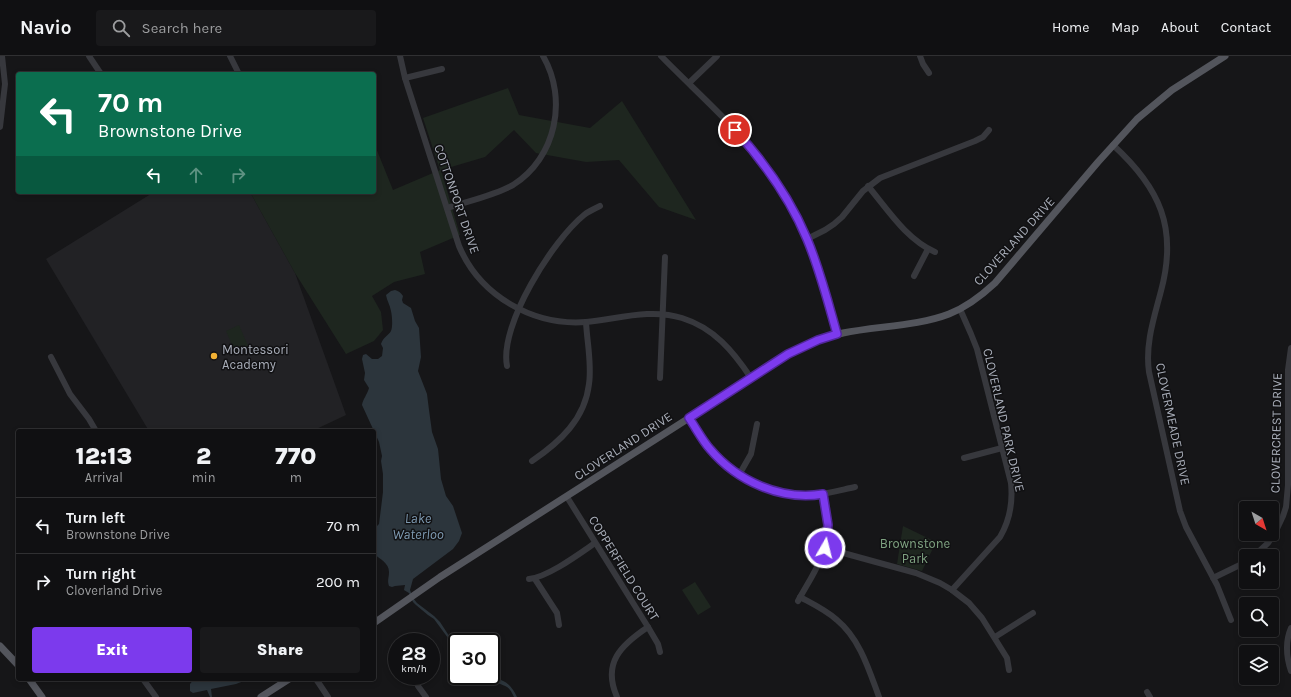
<!DOCTYPE html>
<html lang="en">
<head>
<meta charset="utf-8">
<style>
	:root { --surface:#101012; --page:#19191b; --text:#f1f3f6; --muted:#9c9d9f; --line:#303032; --accent:#7c3aed }
	body { margin:0; font-family:Karla,sans-serif; background:var(--page); color:var(--text); height:100vh; display:flex; flex-direction:column; font-size:15px; white-space:nowrap }
	* { box-sizing:border-box; margin:0 }
	p { font-size:13px; color:var(--muted) }
	.icon { flex:none; width:22px; height:22px; fill:none; stroke:currentColor; stroke-width:2; stroke-linecap:round; stroke-linejoin:round }
	.map { position:relative; flex:1; overflow:hidden }
	.side { position:absolute; left:16px; top:373px; width:360px; height:252px; display:flex; flex-direction:column; background:var(--surface); border-radius:4px; box-shadow:0 2px 6px #0003,0 0 0 1px var(--line) }
	.side>* { flex:none }
	.top-card { position:absolute; left:16px; top:16px; width:360px; height:122px; border-radius:4px; box-shadow:0 2px 6px #0003,0 0 0 1px var(--line); background:#0b6e4f; color:#fff; overflow:hidden }
	.needle { width:26px; rotate:141deg }
	.tools { position:absolute; left:1239px; top:445px; display:grid; gap:8px }
	.tools a { display:grid; place-items:center; width:40px; height:40px; border-radius:4px; background:var(--surface); box-shadow:0 2px 6px #0003,0 0 0 1px var(--line); font-size:20px }
	.speed { position:absolute; left:388px; top:577px; display:flex; gap:8px; font-size:20px; font-weight:700; text-align:center }
	.speed>* { display:grid; place-content:center; width:52px; height:52px; border-radius:50%; background:var(--surface); box-shadow:0 2px 6px #0003,0 0 0 1px var(--line); line-height:1 }
	.speed small { font-size:10px; font-weight:400 }
	.speed .limit { border:2px solid #111; border-radius:6px; background:#fff; color:#111 }
	.pin { position:absolute; display:grid; place-items:center; width:34px; height:34px; color:#fff; margin:-17px; border:2px solid #fff; border-radius:50%; box-shadow:0 1px 4px #0007 }
	.me { position:absolute; width:44px; margin:-22px; rotate:8deg; stroke-linejoin:round; filter:drop-shadow(0 0 3px #0008) }
	.turn { display:flex; align-items:center; gap:14px; height:84px; padding:0 16px; font-size:18px }
	.turn .icon { width:52px; height:52px; stroke-width:2.5 }
	.turn b { display:block; font-size:28px; line-height:34px }
	.lanes { display:flex; align-items:center; height:38px; padding:0 16px; background:#0003; justify-content:center; gap:20px; direction:ltr }
	.lanes .off { opacity:.35 }
	.eta { display:flex; justify-content:space-evenly; align-items:center; height:68px; text-align:center }
	.eta b { font-size:24px; font-weight:800; line-height:28px }
	.primary-button { display:flex; gap:8px; margin-top:auto; padding:8px 16px }
	.primary-button a { flex:1; height:46px; border-radius:4px; background:var(--accent); color:#fff; font-size:16px; font-weight:800; line-height:46px; text-align:center }
	.primary-button a+a { background:var(--page); color:var(--text) }
	ul { padding:0; list-style:none }
	li { display:flex; align-items:center; gap:12px; height:56px; padding:0 16px; border-top:1px solid var(--line) }
	li div { flex:1 }
	li b { display:block; font-size:15px }
	li em { font-style:normal }
	header { display:flex; align-items:center; gap:24px; box-sizing:border-box; height:56px; padding:0 20px; background:var(--surface); border-bottom:1px solid var(--line) }
	header strong { font-size:19px }
	nav { display:flex; gap:22px; margin-inline-start:auto; font-size:14px }
	.search { width:280px; height:36px; background:var(--page); display:flex; align-items:center; gap:10px; box-sizing:border-box; padding:0 14px; border-radius:4px; color:var(--muted); font-size:15px }
	.map>svg:first-child { display:block }
</style>
</head>
<body>
<header>
<strong>Navio</strong>
<div class="search"><svg class="icon" aria-label="search" viewBox="0 0 24 24"><circle cx="10" cy="10" r="6"/><path d="M15 15l6 6"/></svg>Search here</div>
<nav><a>Home</a><a>Map</a><a>About</a><a>Contact</a></nav>
</header>
<div class="map">
<svg width="1291" height="641" viewBox="0 0 1291 641">
	<rect width="100%" height="100%" fill="#161618"/>
	<path fill="#222225" d="M 154,136 L 250,136 L 295,217 L 346,359 L 312,375 L 149,375 L 46,203 Z"/>
	<g fill="#1e261f">
		<path d="M 508,32 L 519,59 L 590,72 L 622,45 L 696,164 L 659,151 L 619,104 L 586,106 L 536,97 L 514,74 L 485,101 L 441,114 L 460,179 L 420,196 L 425,218 L 394,226 L 372,240 L 381,256 L 383,274 L 374,285 L 346,298 L 295,217 L 250,136 L 374,136 L 374,87 L 393,134 L 440,114 L 423,62 Z"/>
		<path d="M 239,269 L 248,290 L 235,296 L 226,275 Z"/>
		<path d="M 903,470 L 936,486 L 922,515 L 897,508 Z"/>
		<path d="M 695,526 L 711,551 L 698,559 L 682,534 Z"/>
	</g>
	<g fill="#2c353c">
		<path d="M 395,234 C 399,235 401,237 403,240 L 402,244 L 403,247 L 411,252 L 415,265 L 419,272 L 421,301 L 418,315 L 427,338 L 429,354 L 432,376 L 438,393 L 441,423 L 446,440 L 453,450 L 462,477 L 459,485 L 453,493 L 413,523 L 410,534 L 413,542 L 417,547 L 434,560 L 440,566 L 455,589 L 457,590 L 457,594 L 451,591 L 448,582 L 434,563 L 428,559 L 416,549 L 413,546 L 409,537 L 404,534 L 405,529 L 395,530 L 392,531 L 389,530 C 387,524 389,522 389,516 C 389,507 380,503 374,498 L 374,473 L 379,468 L 383,436 L 383,418 L 381,405 L 382,400 L 379,386 L 362,349 C 363,343 367,339 369,332 L 364,324 L 365,317 L 362,303 L 363,299 L 366,298 L 372,303 L 378,303 L 382,300 L 383,292 L 381,288 C 384,280 388,280 391,275 C 393,270 392,259 391,255 C 390,249 387,245 386,239 L 391,235 Z"/>
		<path d="M 491,602 L 497,611 L 501,624 C 509,627 513,633 517,641 L 514,641 C 509,630 507,631 498,627 C 496,619 492,610 491,602 Z"/>
		<path d="M 194,623 L 249,623 L 236,628 L 211,633 L 212,641 L 210,641 L 207,634 L 193,637 L 190,635 L 190,628 Z"/>
	</g>
	<g fill="none" stroke-linecap="round" stroke-linejoin="round">
		<g stroke="#37383d" stroke-width="6">
			<path d="M 89,0 L 101,18"/>
			<path d="M 230,0 L 239,18"/>
			<path d="M 400,0 L 405,22 L 459,190 C 480,240 533,270 586,266 C 617,263 651,252 682,262 C 714,272 733,295 751,322"/>
			<path d="M 661,0 C 699,39 742,75 772,120 C 806,168 821,223 837,278"/>
			<path d="M 920,0 L 923,8 L 929,17"/>
			<path d="M 405,22 L 442,13"/>
			<path d="M 689,27 L 717,0"/>
			<path d="M 0,71 L 5,28 L 2,0"/>
			<path d="M 1113,89 C 1160,132 1178,172 1161,235 C 1154,262 1145,288 1149,316 L 1180,455 L 1186,471 L 1217,529 L 1231,564"/>
			<path d="M 868,130 C 888,154 906,183 935,196"/>
			<path d="M 447,152 C 468,145 493,140 513,129 C 556,102 568,43 543,0"/>
			<path d="M 807,183 L 825,174 L 834,168 L 842,161 L 863,135 L 880,122 L 975,85 L 983,81 L 989,74"/>
			<path d="M 914,220 L 928,193"/>
			<path d="M 51,301 L 70,338 L 89,363 L 96,375"/>
			<path d="M 507,310 C 499,269 553,184 584,159 C 589,155 594,153 600,150"/>
			<path d="M 660,322 L 665,201"/>
			<path d="M 689,362 C 696,372 702,384 710,393 C 735,423 774,441 813,439 C 827,438 841,434 855,431"/>
			<path d="M 964,402 L 1002,392"/>
			<path d="M 532,405 C 560,386 585,363 589,328 C 592,308 587,286 586,266"/>
			<path d="M 739,419 L 751,398 L 757,368"/>
			<path d="M 567,441 L 648,571 L 658,588 L 660,596"/>
			<path d="M 825,492 L 916,517 L 940,527 L 952,534 L 969,547 L 982,562 L 1007,602 L 1009,614"/>
			<path d="M 1254,500 L 1268,487 L 1275,477 L 1283,460 L 1286,451 L 1288,429 L 1288,314 L 1291,292"/>
			<path d="M 1213,522 L 1246,506"/>
			<path d="M 529,523 C 548,521 579,498 595,487"/>
			<path d="M 535,523 L 557,557 L 559,569"/>
			<path d="M 952,534 L 1000,481 C 1010,464 1013,447 1011,427 L 977,293 L 971,278 L 960,253"/>
			<path d="M 800,541 C 813,548 826,554 837,564 C 860,583 869,614 879,641"/>
			<path d="M 798,545 C 811,521 829,497 828,468 C 827,458 825,448 823,438"/>
			<path d="M 1291,572 C 1285,586 1286,600 1291,615"/>
			<path d="M 995,581 L 1033,557"/>
			<path d="M 143,623 L 156,641"/>
			<path d="M 316,623 L 328,641"/>
			<path d="M 418,630 L 426,641"/>
			<path d="M 1147,636 L 1150,641"/>
			<path d="M 617,641 C 602,607 621,589 648,571"/>
		</g>
		<g stroke="#53555c" stroke-width="7">
			<path d="M 374,567 L 440,521 L 794,295 C 810,287 826,281 843,277 C 877,270 918,270 949,258 C 967,251 981,240 995,227 L 1098,106 L 1137,63 L 1172,34 L 1225,0"/>
			<path d="M 0,590 L 18,609"/>
			<path d="M 29,623 L 42,641"/>
			<path d="M 261,641 L 289,623"/>
		</g>
	</g>
	<g fill="none" stroke-linecap="round" stroke-linejoin="round">
		<g stroke="#51269a" stroke-width="10">
			<path id="route" d="M 735,74 C 764,106 790,142 807,183 C 820,214 828,246 837,278 L 818,284 L 788,298 L 689,362 C 696,372 702,384 710,393 C 737,425 781,445 823,438 L 828,469 L 825,492"/>
		</g>
		<use href="#route" stroke="#7c3aed" stroke-width="7"/>
	</g>
	<circle fill="#f2b134" stroke="#111113" stroke-width="1.5" cx="214" cy="300" r="4"/>
	<g text-anchor="middle" dominant-baseline="central" stroke-width="3" stroke-linejoin="round" paint-order="stroke">
		<g font-size="13" fill="#a8adb8" stroke="#111113">
			<text transform="translate(457 143) rotate(71)">COTTONPORT DRIVE</text>
			<text transform="translate(1014 185) rotate(-48)">CLOVERLAND DRIVE</text>
			<text transform="translate(1004 364) rotate(77)">CLOVERLAND PARK DRIVE</text>
			<text transform="translate(1173 368) rotate(78)">CLOVERMEADE DRIVE</text>
			<text transform="translate(1276 377) rotate(-89)">CLOVERCREST DRIVE</text>
			<text transform="translate(623 390) rotate(-33)">CLOVERLAND DRIVE</text>
			<text transform="translate(624 512) rotate(58)">COPPERFIELD COURT</text>
		</g>
		<g font-size="13" fill="#a8adb8" stroke="#111113" text-anchor="start">
			<text x="222" y="293">Montessori<tspan x="222" dy="15">Academy</tspan></text>
		</g>
		<g font-size="13" fill="#7fa381" stroke="#111113">
			<text x="915" y="487">Brownstone<tspan x="915" dy="15">Park</tspan></text>
		</g>
		<g font-size="14" font-style="italic" fill="#7f9bb3" stroke="#111113">
			<text x="418" y="462">Lake<tspan x="418" dy="16">Waterloo</tspan></text>
		</g>
	</g>
</svg>
<div class="tools">
<a><svg class="needle" viewBox="-14 -14 28 28"><path d="M0-13l5 13h-10z" fill="#e53935"/><path d="M0 13l5-13h-10z" fill="#9c9d9f"/></svg></a>
<a><svg class="icon" aria-label="sound" viewBox="0 0 24 24"><path d="M4 9h4l5-4v14l-5-4H4zM17 9q2 3 0 6"/></svg></a>
<a><svg class="icon" aria-label="search" viewBox="0 0 24 24"><circle cx="10" cy="10" r="6"/><path d="M15 15l6 6"/></svg></a>
<a><svg class="icon" aria-label="layers" viewBox="0 0 24 24"><path d="M12 4l9 5-9 5-9-5zM3 14l9 5 9-5"/></svg></a>
</div>
<div class="speed"><div>28<small>km/h</small></div><div class="limit">30</div></div>
<div class="pin" style="left:735px;top:74px;background:#d93025"><svg class="icon" aria-label="arrive" viewBox="0 0 24 24"><path d="M6 21V4h12l-3 4 3 4H6"/></svg></div>
<svg class="me" style="left:825px;top:492px" viewBox="-20 -20 40 40"><circle r="17" fill="#7c3aed" stroke="#fff" stroke-width="3"/><path d="M0-11L8 9 0 5-8 9z" fill="#fff"/></svg>
<div class="top-card">
<div class="turn"><svg class="icon" aria-label="left" viewBox="0 0 24 24"><path d="M17 20v-9H6M10 6l-5 5 5 5"/></svg><div><b>70 m</b>Brownstone Drive</div></div>
<div class="lanes"><svg class="icon" aria-label="left" viewBox="0 0 24 24"><path d="M17 20v-9H6M10 6l-5 5 5 5"/></svg><svg class="icon off" aria-label="ahead" viewBox="0 0 24 24"><path d="M12 20V5M6 11l6-6 6 6"/></svg><svg class="icon off" aria-label="right" viewBox="0 0 24 24"><path d="M7 20v-9h11M14 6l5 5-5 5"/></svg></div>
</div>
<section class="side">
<div class="eta">
<div><b>12:13</b><p>Arrival</p></div>
<div><b>2</b><p>min</p></div>
<div><b>770</b><p>m</p></div>
</div>
<ul>
<li><svg class="icon" aria-label="left" viewBox="0 0 24 24"><path d="M17 20v-9H6M10 6l-5 5 5 5"/></svg><div><b>Turn left</b><p>Brownstone Drive</p></div><em>70 m</em></li>
<li><svg class="icon" aria-label="right" viewBox="0 0 24 24"><path d="M7 20v-9h11M14 6l5 5-5 5"/></svg><div><b>Turn right</b><p>Cloverland Drive</p></div><em>200 m</em></li>
</ul>
<div class="primary-button"><a>Exit</a><a>Share</a></div>
</section>
</div>
</body>
</html>
